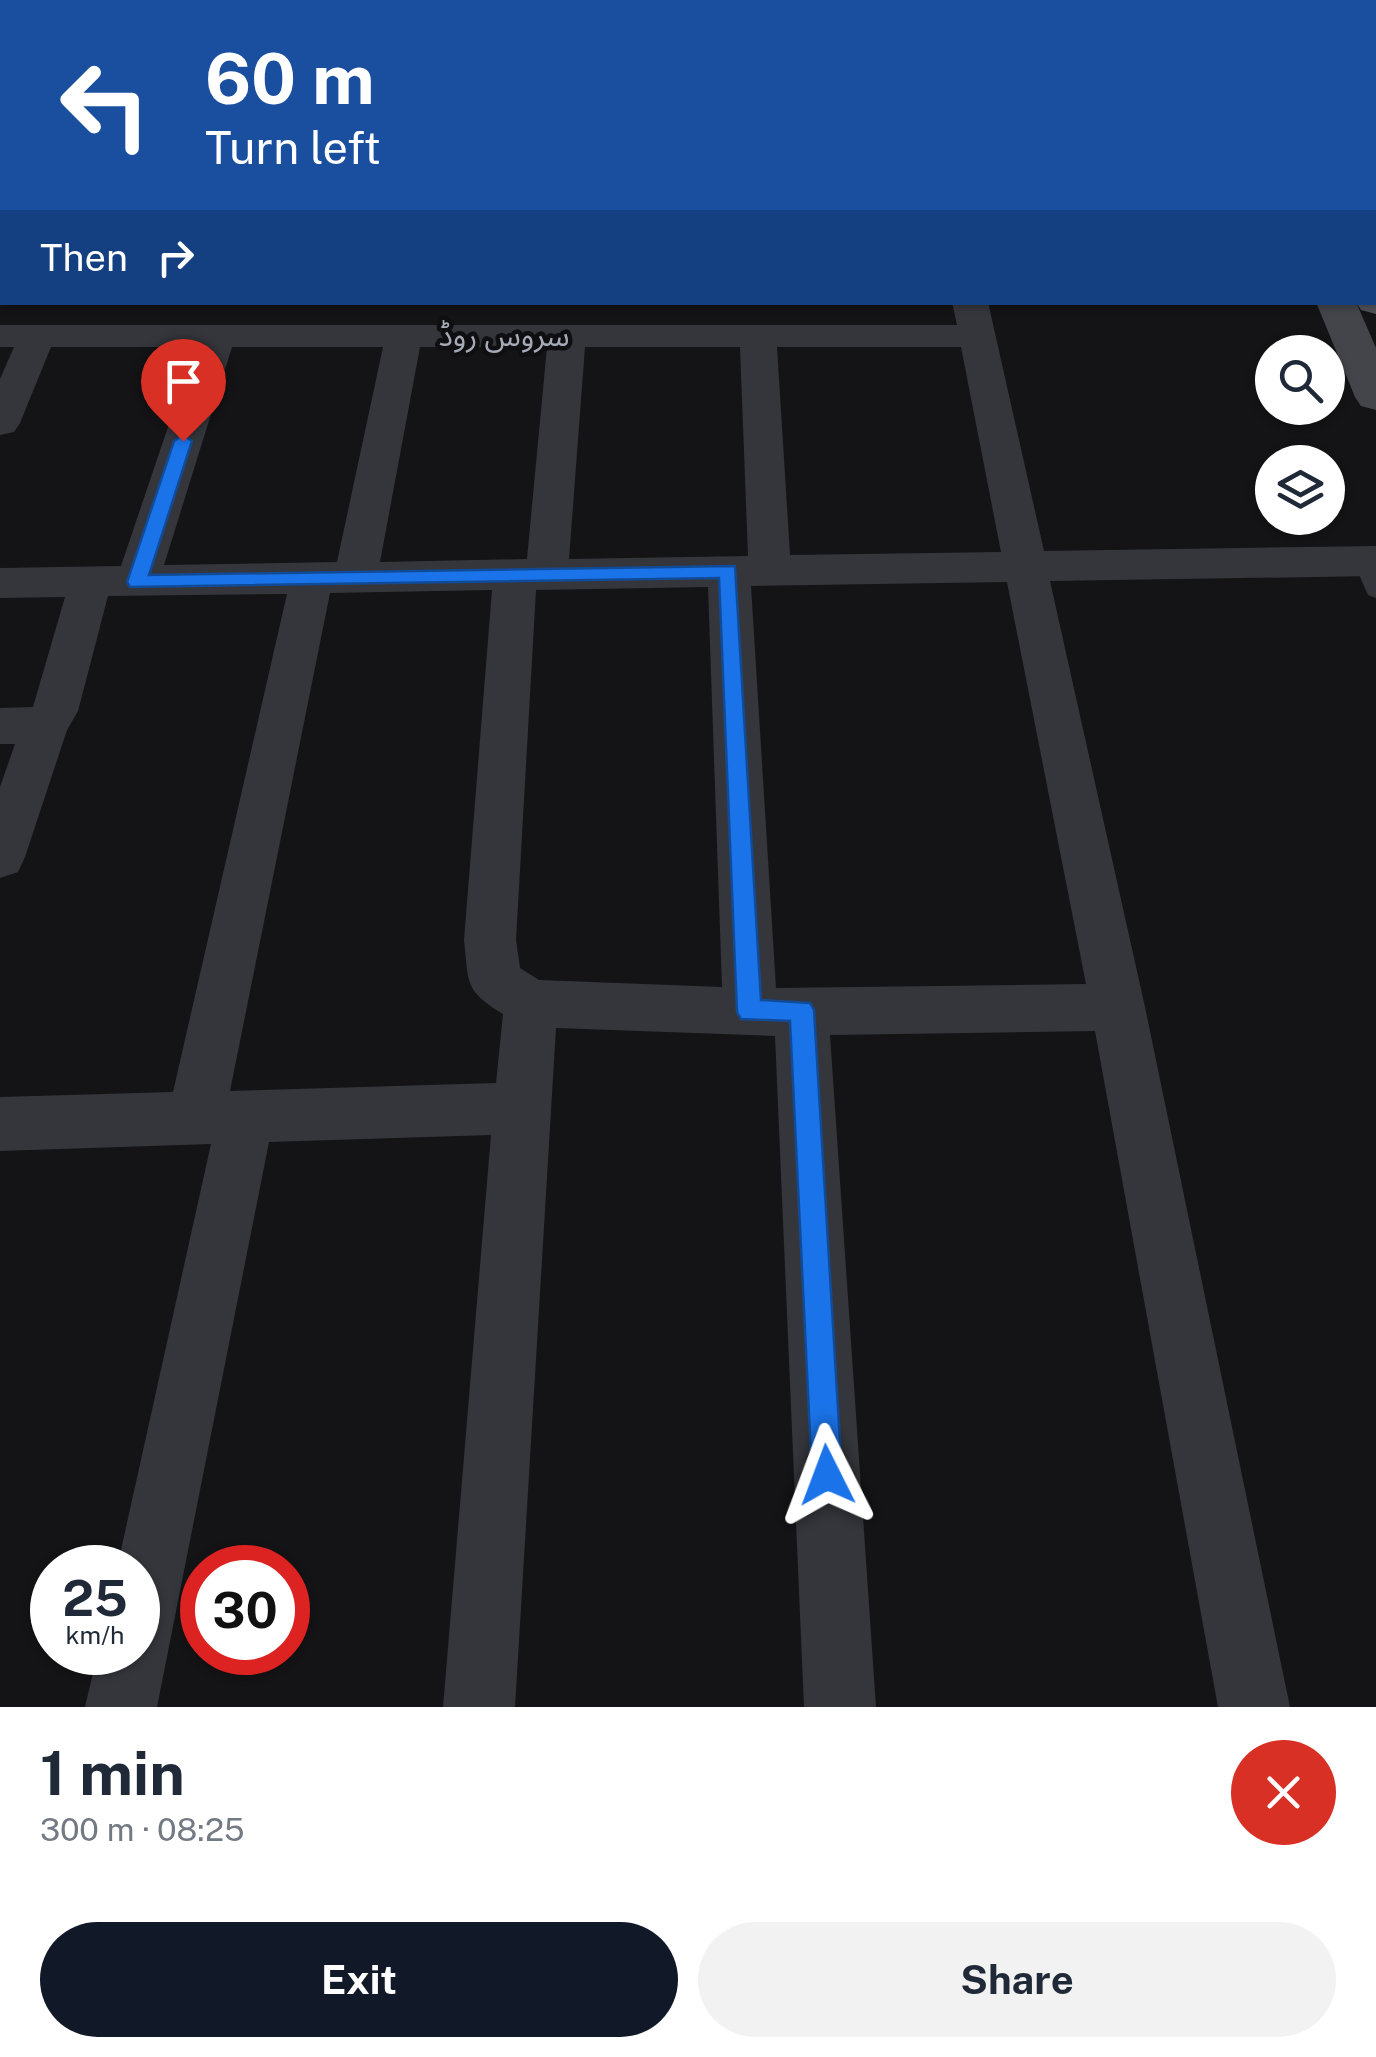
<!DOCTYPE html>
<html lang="en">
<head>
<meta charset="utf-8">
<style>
	:root { --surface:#fff; --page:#f2f2f3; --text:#1f2937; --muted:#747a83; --accent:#111827 }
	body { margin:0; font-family:"Public Sans","Noto Sans Arabic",sans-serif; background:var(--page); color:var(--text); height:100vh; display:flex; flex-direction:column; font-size:38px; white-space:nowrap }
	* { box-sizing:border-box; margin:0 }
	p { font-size:32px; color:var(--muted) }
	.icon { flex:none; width:55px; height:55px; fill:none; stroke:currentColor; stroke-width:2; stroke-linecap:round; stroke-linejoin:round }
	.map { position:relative; height:1707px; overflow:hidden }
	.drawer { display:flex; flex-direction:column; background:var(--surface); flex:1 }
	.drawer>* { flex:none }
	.top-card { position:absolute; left:0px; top:0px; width:1378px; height:305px; box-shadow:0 2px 8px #0004; background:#1a4fa0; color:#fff; overflow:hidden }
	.buttons { position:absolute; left:1255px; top:335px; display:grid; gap:20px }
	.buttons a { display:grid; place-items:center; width:90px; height:90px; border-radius:50%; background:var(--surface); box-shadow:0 2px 8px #0004; font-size:50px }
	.speed { position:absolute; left:30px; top:1545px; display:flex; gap:20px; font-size:50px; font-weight:700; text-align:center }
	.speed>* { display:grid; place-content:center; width:130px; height:130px; border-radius:50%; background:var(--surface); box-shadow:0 2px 8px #0004; line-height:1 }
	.speed small { font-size:25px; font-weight:400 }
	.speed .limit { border:15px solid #d22; background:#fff; color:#111 }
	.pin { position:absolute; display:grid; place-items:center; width:85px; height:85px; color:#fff; margin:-102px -42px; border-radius:50% 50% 50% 0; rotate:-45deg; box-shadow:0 0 10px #0007 }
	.pin .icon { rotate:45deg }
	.me { position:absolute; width:110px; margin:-55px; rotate:357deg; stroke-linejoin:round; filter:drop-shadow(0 0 8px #0008) }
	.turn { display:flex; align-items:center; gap:35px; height:210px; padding:0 40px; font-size:45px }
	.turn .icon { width:130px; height:130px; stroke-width:2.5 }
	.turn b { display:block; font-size:70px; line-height:85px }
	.then { display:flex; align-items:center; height:95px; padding:0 40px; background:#0003; gap:20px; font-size:38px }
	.round { display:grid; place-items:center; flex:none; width:105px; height:105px; border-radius:52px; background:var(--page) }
	.overview { display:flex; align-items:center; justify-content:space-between; height:170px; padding:0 40px }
	h1 { font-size:60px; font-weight:700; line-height:75px }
	.cta { display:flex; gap:20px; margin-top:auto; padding:20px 40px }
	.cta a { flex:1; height:115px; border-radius:60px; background:var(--accent); color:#fff; font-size:40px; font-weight:700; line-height:115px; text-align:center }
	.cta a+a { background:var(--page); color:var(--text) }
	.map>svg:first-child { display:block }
</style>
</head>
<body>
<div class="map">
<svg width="1376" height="1707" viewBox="0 0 1376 1707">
	<rect width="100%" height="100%" fill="#141416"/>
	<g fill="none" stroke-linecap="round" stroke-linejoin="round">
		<path fill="#35363b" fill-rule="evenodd" d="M 1364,554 L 1372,556 L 1376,564 L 1376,598 L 1368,595 L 1353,561 Z"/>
		<g fill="#35363b" fill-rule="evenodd">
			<path d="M 288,0 L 319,0 L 320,2 L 290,2 Z"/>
			<path d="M 507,0 L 536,0 L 537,2 L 509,2 Z"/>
			<path d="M 584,0 L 614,0 L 615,2 L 586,2 Z"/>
			<path d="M 720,0 L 749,0 L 750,2 L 722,2 Z"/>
			<path d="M 954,0 L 1043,0 L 953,2 Z"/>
			<path d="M 1088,0 L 1288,0 L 1289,2 L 1090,2 Z"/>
			<path d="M 1364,0 L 1376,0 L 1376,14 L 1375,2 L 1363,2 Z"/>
			<rect x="1375" y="62" width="1" height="18"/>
			<rect x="0" y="113" width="2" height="18"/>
			<rect x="0" y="167" width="2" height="20"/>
			<rect x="1375" y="205" width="1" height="22"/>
			<path d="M 952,302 L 988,302 L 1044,551 L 1376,546 L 1376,576 L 1050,581 L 1145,1007 L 1290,1707 L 1218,1707 L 1095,1031 L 830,1035 L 876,1707 L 804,1707 L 775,1036 L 556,1028 L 515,1707 L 443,1707 L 491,1135 L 269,1142 L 157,1707 L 85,1707 L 98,1652 L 138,1652 L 138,1568 L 117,1568 L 211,1144 L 0,1151 L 0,1097 L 173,1092 L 287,594 L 108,596 L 78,711 L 67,730 L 25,857 L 18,872 L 0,878 L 0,787 L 15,744 L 0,744 L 0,708 L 33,707 L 65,597 L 0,598 L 0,568 L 121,566 L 195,347 L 51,347 L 20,423 L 14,432 L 0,435 L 0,379 L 14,347 L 0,347 L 0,325 L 957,325 ZM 232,347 L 383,347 L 337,562 L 164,565 ZM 420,347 L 547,347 L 527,559 L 380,562 ZM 585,347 L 740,347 L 748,556 L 569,559 ZM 777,347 L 961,347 L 1001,552 L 790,555 ZM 1007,582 L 1086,984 L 776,988 L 751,586 ZM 708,587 L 722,987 L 539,980 L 520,968 L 516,940 L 536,590 ZM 492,590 L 464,940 C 469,984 464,990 503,1014 L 496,1083 L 230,1091 L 330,593 Z"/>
		</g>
		<g fill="#43454b" fill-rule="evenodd">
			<path d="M 940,0 L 972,0 L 974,2 L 942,2 Z"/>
			<path d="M 1316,302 L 1356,302 L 1376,348 L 1376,410 L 1361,406 L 1355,397 Z"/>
		</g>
		<g fill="#51525a" fill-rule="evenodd">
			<rect x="1375" y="247" width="1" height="24"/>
			<path d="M 0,253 L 2,254 L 2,277 L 0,277 Z"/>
			<path d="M 1376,290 L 1376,314 L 1361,310 L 1356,302 L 1375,302 Z"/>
		</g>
	</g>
	<path fill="#1a73e8" stroke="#114b97" stroke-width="2.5" d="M 183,435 L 192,441 L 149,575 L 735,566 L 761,1000 L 810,1003 L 814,1010 L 842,1475 L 838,1485 L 827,1490 L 816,1485 L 812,1475 L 790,1021 L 741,1019 L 737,1012 L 719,578 L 130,587 L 127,582 L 174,441 Z"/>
	<g text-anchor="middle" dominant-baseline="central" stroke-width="9" stroke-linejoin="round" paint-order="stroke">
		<g font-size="30" fill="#a6aab7" stroke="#0f0f11">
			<text x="504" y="335">سروس روڈ</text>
		</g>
	</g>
</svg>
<div class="buttons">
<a><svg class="icon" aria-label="search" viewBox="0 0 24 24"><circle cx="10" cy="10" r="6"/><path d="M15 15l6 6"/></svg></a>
<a><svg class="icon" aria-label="layers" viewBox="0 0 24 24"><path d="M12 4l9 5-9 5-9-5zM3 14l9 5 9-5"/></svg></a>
</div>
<div class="speed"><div>25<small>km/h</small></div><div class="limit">30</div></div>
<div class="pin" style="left:183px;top:441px;background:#d93025"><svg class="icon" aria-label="arrive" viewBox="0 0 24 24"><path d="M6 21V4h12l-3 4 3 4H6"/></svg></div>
<svg class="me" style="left:827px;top:1475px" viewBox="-20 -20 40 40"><path d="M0-17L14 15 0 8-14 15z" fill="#1a73e8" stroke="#fff" stroke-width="4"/></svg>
<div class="top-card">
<div class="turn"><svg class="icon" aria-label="left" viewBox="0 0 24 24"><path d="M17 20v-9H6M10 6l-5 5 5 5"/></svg><div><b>60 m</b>Turn left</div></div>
<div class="then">Then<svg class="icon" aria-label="right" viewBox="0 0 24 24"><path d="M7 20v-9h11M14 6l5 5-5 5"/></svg></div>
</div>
</div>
<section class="drawer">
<div class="overview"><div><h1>1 min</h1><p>300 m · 08:25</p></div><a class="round" style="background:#d93025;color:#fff"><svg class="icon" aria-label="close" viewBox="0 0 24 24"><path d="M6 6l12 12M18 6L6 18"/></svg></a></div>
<div class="cta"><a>Exit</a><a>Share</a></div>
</section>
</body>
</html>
